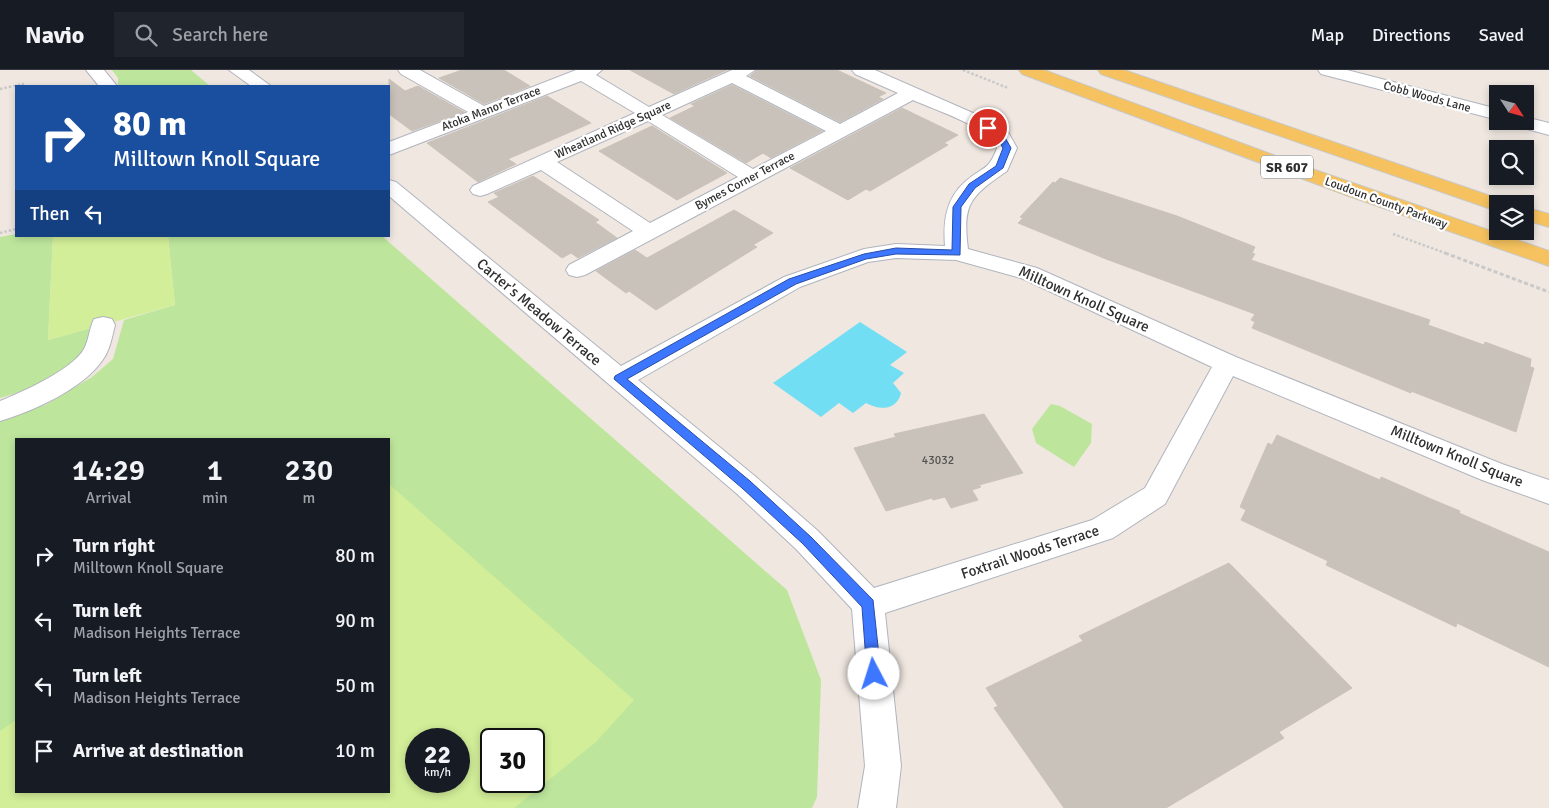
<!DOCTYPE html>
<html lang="en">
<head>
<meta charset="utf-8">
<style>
	:root { --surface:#171b24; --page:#20242c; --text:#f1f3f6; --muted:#9ea1a6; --line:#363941 }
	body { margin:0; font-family:Signika,sans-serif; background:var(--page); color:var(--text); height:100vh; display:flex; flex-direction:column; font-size:19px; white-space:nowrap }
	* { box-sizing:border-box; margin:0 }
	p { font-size:16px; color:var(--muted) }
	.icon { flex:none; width:28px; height:28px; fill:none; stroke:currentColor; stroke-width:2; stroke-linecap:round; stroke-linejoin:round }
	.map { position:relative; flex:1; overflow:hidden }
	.panel { position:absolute; left:15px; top:368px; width:375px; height:355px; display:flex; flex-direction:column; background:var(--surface); border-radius:0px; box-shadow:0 2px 8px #0003 }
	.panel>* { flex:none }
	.hud { position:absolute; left:15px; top:15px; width:375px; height:152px; border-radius:0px; box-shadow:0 2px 8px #0003; background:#1a4fa0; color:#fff; overflow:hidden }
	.needle { width:32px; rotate:126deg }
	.tools { position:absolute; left:1489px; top:15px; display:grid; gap:10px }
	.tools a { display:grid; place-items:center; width:45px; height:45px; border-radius:0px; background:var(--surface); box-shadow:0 2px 8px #0003; font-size:25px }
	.speed { position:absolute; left:405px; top:658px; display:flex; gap:10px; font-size:25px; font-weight:700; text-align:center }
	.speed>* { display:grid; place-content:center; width:65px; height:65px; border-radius:50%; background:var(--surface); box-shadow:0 2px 8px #0003; line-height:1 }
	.speed small { font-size:12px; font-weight:400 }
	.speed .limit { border:2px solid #111; border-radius:8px; background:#fff; color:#111 }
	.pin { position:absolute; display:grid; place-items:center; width:42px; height:42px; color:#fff; margin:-21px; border:2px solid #fff; border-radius:50%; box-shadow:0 1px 5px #0007 }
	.me { position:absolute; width:55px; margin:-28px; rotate:355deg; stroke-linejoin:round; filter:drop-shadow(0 0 4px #0008) }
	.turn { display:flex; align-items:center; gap:18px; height:105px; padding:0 15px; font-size:22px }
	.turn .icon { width:65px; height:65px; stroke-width:2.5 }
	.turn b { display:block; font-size:35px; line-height:42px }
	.then { display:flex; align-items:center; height:48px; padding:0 15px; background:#0003; gap:10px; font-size:19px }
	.eta { display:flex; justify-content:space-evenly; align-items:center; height:85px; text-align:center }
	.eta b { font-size:30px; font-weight:600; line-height:35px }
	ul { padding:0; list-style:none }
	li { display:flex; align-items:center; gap:15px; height:65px; padding:0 15px }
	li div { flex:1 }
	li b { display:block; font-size:19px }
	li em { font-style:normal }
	header { display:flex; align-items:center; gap:30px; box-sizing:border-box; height:70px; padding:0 25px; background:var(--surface); border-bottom:1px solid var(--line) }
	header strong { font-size:24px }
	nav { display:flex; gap:28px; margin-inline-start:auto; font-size:18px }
	.search { width:350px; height:45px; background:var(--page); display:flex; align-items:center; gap:12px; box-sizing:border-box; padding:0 18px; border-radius:0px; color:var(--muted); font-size:19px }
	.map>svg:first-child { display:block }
</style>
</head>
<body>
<header>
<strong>Navio</strong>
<div class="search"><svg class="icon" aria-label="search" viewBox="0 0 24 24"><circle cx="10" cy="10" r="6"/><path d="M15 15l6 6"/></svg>Search here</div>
<nav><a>Map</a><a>Directions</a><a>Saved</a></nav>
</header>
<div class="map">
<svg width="1549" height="738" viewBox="0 0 1549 738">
	<rect width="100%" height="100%" fill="#efe7e0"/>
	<g fill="#bde69c" fill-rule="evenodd">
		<path d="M 112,0 L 191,0 L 210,16 L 118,16 L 118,8 Z"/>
		<path d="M 16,164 L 16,166 L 53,166 L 48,270 L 91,258 L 93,267 L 76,291 L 36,317 L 0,328 L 0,167 Z"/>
		<path d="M 168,166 L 382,166 L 787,520 L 821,610 L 817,727 L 812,738 L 0,738 L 0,349 L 45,335 L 92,307 L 113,289 L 124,250 L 175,235 ZM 16,369 L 389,369 L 389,721 L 16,721 ZM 416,669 L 459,669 L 459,711 L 416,711 ZM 491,669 L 534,669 L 534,711 L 491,711 Z"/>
		<path d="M 1051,334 L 1060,336 L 1092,354 L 1091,373 L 1074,397 L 1036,373 L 1032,359 Z"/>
	</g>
	<g fill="#d2ee98" fill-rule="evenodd">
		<path d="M 53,166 L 168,166 L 175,235 L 48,270 Z"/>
		<path d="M 389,414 L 634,630 L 596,672 L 514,738 L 0,738 L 0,661 L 16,650 L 16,721 L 389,721 ZM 416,669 L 459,669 L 459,711 L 416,711 ZM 491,669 L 534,669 L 534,711 L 491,711 Z"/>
	</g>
	<path fill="#72def3" d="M 860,252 L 907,282 L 890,295 L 904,303 L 893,313 L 901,323 C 897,340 880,341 866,333 L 853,343 L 839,333 L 821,347 L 773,313 Z"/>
	<g fill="#c8c2bb" stroke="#cbc3b9">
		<path d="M 462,0 L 504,0 L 530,16 L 484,34 L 439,8 Z"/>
		<path d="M 630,0 L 727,0 L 674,24 Z"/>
		<path d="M 757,0 L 837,0 L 886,23 L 878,27 L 883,29 L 840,52 L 750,6 Z"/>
		<path d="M 389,9 L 405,21 L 418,16 L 464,42 L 412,61 L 389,44 Z"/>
		<path d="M 732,15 L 822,61 L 771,88 L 763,83 L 746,93 L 670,48 L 695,36 L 691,34 Z"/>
		<path d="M 547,26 L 591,53 L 508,89 L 516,94 L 478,112 L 427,73 Z"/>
		<path d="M 902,38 L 958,65 L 944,73 L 948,75 L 899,104 L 870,121 L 866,119 L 848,130 L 790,98 Z"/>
		<path d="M 652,56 L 727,103 L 677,130 L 599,81 Z"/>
		<path d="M 533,106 L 599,150 L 595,152 L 617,168 L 578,188 L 571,183 L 562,188 L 488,132 L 499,127 L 494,123 Z"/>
		<path d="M 1060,108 L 1177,146 L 1255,177 L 1252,183 L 1255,184 L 1251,190 L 1430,250 L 1428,255 L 1484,275 L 1485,272 L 1531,289 L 1530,297 L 1534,298 L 1516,362 L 1411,321 L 1411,323 L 1252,258 L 1255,252 L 1251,250 L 1255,244 L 1106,189 L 1018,153 L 1023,148 L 1020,147 L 1053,112 L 1055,113 Z"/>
		<path d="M 734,140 L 773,163 L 753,175 L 757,177 L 656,240 L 629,221 L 626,223 L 596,201 L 635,180 L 647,188 Z"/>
		<path d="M 984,344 L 1023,403 L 979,415 L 981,417 L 972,420 L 978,430 L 951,438 L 945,427 L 933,430 L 932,428 L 886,441 L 854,378 L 896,367 L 894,364 Z"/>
		<path d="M 1277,365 L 1380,410 L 1381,407 L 1431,429 L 1460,441 L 1459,443 L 1549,482 L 1549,597 L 1457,553 L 1456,557 L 1326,495 L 1328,491 L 1241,450 L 1246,440 L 1240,437 L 1268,373 L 1272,375 Z"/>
		<path d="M 1229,493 L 1352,618 L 1279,662 L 1284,668 L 1166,738 L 1064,738 L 994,638 L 998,636 L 986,618 L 1083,571 L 1079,566 Z"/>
	</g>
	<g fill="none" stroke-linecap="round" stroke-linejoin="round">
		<g stroke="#b0b4be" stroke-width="2">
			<g id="minor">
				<path d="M 86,0 L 104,0 L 117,16 L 99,16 Z"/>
				<path d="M 229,0 L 249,0 L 271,16 L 251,16 Z"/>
				<path d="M 398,0 L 420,0 L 484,36 L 576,0 L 602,0 L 596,5 L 649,37 L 732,0 L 755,0 L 746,6 L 840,54 L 898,23 L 855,4 L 852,0 L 875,0 L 982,47 L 1008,62 L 1017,78 L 1007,101 C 971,126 962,133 968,179 L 1037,198 L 1236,287 L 1502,394 L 1549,410 L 1549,434 L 1482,410 L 1233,306 L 1165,434 L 1113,468 L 885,543 L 901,696 L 896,738 L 858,738 L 865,696 L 852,539 L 796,479 L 736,423 L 389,126 L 389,110 L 396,112 L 621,296 L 784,207 L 864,179 L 896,174 L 945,176 C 943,151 946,128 966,111 C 983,96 988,102 997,78 C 987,56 935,40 913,30 L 585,205 L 577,207 L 569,205 L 566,200 L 569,195 L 633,161 L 541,100 L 487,124 L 480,126 L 473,124 L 470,120 L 473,116 L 635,43 L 581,11 L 389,85 L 389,72 L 468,42 L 401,4 ZM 732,13 L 826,61 L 753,99 L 662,45 ZM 648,51 L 738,107 L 650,153 L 557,92 ZM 896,188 L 956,190 L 1021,208 L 1212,297 L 1145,418 L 1092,450 L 874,518 L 818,461 L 756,407 L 638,310 L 800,217 L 868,192 Z"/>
				<path d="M 1318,0 L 1347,0 L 1498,39 L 1498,50 L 1321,4 Z"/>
				<path d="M 1525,47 L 1549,53 L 1549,65 L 1512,55 L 1510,51 L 1525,51 Z"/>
				<path d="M 103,247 L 112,249 L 115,255 C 112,267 110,280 102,291 C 81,320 33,341 0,351 L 0,331 C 22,322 72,300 84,279 C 89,270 89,259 94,249 Z"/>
			</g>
		</g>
		<g stroke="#c9c9c9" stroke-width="2">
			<g id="major">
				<path d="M 1019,0 L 1044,0 L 1295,93 L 1549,181 L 1549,196 L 1346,125 L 1022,4 Z"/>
				<path d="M 1098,0 L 1124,0 L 1505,131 L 1508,134 L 1498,134 L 1498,141 L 1491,139 L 1101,4 Z"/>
				<path d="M 1525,137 L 1549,144 L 1549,157 L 1525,150 Z"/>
			</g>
		</g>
		<g stroke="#c9c9c9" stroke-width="2.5" stroke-dasharray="2.5 2" stroke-linecap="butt">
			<path d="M 963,0 L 1008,18"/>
			<path d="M 0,19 L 23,14 L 23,16"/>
			<path d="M 0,163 L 16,159"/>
			<path d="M 1393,164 L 1448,184"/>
		</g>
		<path stroke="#c9c9c9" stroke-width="3" stroke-dasharray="4 2.5" stroke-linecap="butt" d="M 1445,183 L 1549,222"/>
		<use href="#minor" fill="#fff" fill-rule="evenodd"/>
		<use href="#major" fill="#f5c25f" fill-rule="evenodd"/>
	</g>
	<path fill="#3d76ff" stroke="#284da6" d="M 988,56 L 1003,64 L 1011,78 L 1003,98 L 975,118 L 961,137 L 960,185 L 896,184 L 866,189 L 796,214 L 627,309 L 750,411 L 811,467 L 873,530 L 881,604 L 879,608 L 874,610 L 869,608 L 867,604 L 862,537 L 803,474 L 742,418 L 614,309 L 615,306 L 789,209 L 864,184 L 896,178 L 952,180 L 953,137 L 969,114 L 996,96 L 1003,78 L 997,68 L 985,60 L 984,58 Z"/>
	<g text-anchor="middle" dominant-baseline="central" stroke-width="4.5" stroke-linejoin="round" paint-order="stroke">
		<g font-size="12" fill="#2e2e2e" stroke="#fff">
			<text transform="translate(1427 27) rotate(15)">Cobb Woods Lane</text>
			<text transform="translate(491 39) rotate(-21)">Atoka Manor Terrace</text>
			<text transform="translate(613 60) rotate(-24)">Wheatland Ridge Square</text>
			<text transform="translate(745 111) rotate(-28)">Bymes Corner Terrace</text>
			<text transform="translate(1386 133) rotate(20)">Loudoun County Parkway</text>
		</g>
		<g font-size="12" fill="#545351">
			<text x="938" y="390">43032</text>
		</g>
		<rect fill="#fff" stroke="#6d6d6d" stroke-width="1" x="1261" y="85.5" width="52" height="23" rx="4"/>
		<g font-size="14" font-weight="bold" fill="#2e2e2e">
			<text x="1287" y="97">SR 607</text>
		</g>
		<g font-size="15" fill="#2e2e2e" stroke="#fff">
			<text transform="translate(1084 229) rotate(24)">Milltown Knoll Square</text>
			<text transform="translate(539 242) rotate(40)">Carter's Meadow Terrace</text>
			<text transform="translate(1457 386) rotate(22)">Milltown Knoll Square</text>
			<text transform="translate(1030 482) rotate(-18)">Foxtrail Woods Terrace</text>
		</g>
	</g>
</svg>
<div class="tools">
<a><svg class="needle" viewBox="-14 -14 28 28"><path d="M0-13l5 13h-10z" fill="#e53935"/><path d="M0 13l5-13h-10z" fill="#9ea1a6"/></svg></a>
<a><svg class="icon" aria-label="search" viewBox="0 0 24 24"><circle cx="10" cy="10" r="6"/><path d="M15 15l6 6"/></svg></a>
<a><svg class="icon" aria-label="layers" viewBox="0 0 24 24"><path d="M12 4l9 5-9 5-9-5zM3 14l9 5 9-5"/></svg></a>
</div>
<div class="speed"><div>22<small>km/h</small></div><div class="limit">30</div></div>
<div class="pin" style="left:988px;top:58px;background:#d93025"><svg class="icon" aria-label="arrive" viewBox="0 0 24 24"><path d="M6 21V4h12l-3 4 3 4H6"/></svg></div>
<svg class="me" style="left:874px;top:604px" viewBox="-20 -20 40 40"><circle r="19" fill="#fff"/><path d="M0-13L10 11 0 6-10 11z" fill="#3d76ff"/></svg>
<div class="hud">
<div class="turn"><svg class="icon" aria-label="right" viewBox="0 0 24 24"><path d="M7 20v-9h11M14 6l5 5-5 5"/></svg><div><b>80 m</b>Milltown Knoll Square</div></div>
<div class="then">Then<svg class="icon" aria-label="left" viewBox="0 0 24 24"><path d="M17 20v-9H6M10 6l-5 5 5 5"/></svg></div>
</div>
<section class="panel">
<div class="eta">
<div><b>14:29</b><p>Arrival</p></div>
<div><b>1</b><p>min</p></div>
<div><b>230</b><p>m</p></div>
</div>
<ul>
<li><svg class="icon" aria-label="right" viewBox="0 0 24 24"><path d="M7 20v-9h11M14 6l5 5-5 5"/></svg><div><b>Turn right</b><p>Milltown Knoll Square</p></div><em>80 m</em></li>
<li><svg class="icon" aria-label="left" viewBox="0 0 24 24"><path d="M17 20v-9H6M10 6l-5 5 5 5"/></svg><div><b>Turn left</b><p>Madison Heights Terrace</p></div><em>90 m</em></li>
<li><svg class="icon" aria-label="left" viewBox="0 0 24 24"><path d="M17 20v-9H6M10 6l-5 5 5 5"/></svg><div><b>Turn left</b><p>Madison Heights Terrace</p></div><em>50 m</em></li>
<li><svg class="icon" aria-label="arrive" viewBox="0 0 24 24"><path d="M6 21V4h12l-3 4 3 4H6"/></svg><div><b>Arrive at destination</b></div><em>10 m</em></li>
</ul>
</section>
</div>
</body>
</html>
